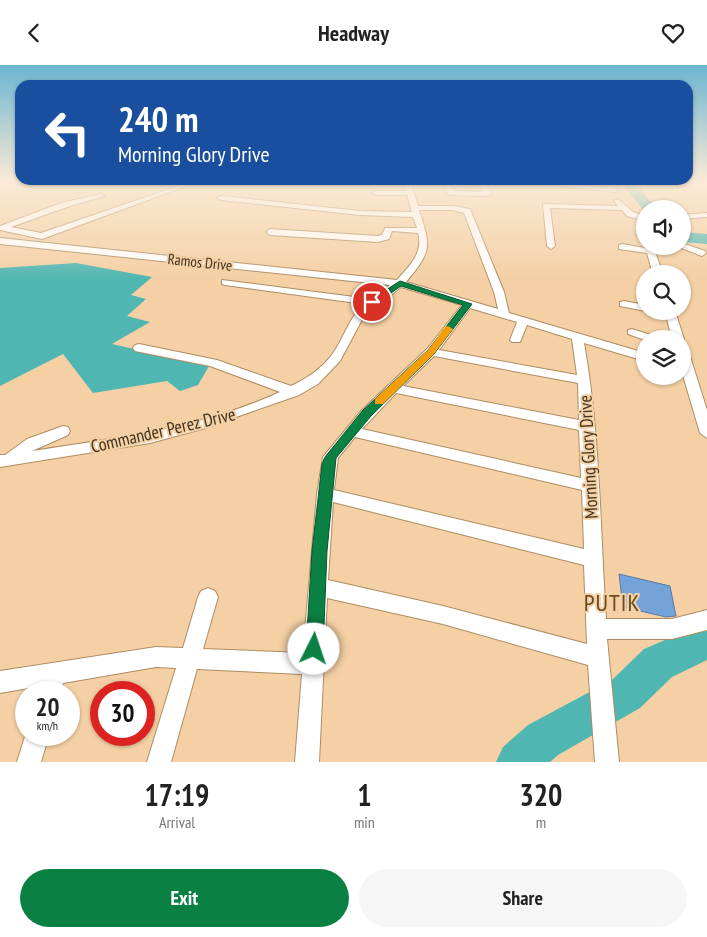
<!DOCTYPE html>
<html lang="en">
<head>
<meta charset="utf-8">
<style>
	:root { --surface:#fff; --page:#f6f6f6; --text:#222; --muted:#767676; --accent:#0b8043 }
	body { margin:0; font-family:"PT Sans Narrow",sans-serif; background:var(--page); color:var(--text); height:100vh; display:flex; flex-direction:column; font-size:19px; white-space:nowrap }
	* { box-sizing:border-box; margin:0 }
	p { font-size:16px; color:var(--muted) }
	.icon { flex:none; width:28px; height:28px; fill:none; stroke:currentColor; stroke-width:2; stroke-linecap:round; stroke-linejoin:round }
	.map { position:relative; height:697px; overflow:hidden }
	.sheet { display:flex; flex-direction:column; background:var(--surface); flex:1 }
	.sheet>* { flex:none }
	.hud { position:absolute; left:15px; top:15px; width:678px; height:105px; border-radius:15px; box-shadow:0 1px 4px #0004; background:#1a4fa0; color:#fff; overflow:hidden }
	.buttons { position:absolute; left:636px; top:135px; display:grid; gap:10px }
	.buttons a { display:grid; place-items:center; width:55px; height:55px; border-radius:50%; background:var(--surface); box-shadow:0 1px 4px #0004; font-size:25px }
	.speed { position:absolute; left:15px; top:616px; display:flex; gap:10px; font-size:25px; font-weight:700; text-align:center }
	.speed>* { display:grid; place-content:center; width:65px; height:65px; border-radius:50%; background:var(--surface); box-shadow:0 1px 4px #0004; line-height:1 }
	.speed small { font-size:12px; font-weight:400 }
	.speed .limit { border:8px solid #d22; background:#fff; color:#111 }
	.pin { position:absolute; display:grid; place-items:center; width:42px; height:42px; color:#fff; margin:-21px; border:2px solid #fff; border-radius:50%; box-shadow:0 1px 5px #0007 }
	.me { position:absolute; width:55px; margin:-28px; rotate:4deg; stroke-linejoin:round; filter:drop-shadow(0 0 4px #0008) }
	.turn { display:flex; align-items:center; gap:18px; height:105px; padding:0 20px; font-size:22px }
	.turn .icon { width:65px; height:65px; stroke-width:2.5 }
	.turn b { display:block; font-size:35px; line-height:42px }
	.eta { display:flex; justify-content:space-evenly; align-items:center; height:85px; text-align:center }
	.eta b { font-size:30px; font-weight:800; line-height:35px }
	.cta { display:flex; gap:10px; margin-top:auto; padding:10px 20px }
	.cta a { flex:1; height:58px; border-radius:30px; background:var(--accent); color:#fff; font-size:20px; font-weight:800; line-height:58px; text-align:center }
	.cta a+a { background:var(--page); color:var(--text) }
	header { display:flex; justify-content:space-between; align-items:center; height:65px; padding:0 20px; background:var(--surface); font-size:22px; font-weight:800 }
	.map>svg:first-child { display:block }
</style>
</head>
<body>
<header><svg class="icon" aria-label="back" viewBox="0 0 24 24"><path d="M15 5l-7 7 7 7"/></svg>Headway<svg class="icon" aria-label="heart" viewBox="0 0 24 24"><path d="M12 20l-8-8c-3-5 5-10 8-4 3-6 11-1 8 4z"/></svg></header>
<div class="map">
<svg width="707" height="697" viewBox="0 0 707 697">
	<rect width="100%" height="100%" fill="#f4d0a4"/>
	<path fill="#50b6b2" d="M 76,198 L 152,212 L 131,230 L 146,234 L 127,251 L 150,257 L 112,279 L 209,301 L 198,320 L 180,326 L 167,316 L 93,328 L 63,289 L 0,321 L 0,203 Z"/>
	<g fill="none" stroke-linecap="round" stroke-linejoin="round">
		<g fill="#50b6b2" fill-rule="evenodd">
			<path d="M 620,116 L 633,116 L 657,144 L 645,144 L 645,147 Z"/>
			<path d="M 682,167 L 707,169 L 707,179 L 682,177 Z"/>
			<path d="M 707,557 L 707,595 L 672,612 L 640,643 L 558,690 L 550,697 L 496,697 L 503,682 L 528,660 L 612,615 L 644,584 Z"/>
		</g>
	</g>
	<path fill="#73a3d9" stroke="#587aa0" d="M 619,509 L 670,521 L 676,551 L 666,552 L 623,542 Z"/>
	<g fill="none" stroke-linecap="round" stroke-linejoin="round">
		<g stroke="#ae8c62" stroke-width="2">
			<g id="minor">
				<path d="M 403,116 L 410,116 L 418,141 L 453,141 L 470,144 L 504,227 L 509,248 L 645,288 L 645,296 L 584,278 C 600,367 600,463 606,554 L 672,554 L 707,545 L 707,565 L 672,574 L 607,574 L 619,697 L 595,697 L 588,600 L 443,559 L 327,533 L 319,697 L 295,697 L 302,609 L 197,604 L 171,697 L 147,697 L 176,603 L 156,602 L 63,618 L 60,628 L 38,628 L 40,621 L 0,628 L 0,606 L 156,582 L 183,583 L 198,532 L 201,526 L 208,523 L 215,526 L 218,532 L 203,584 L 303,588 L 317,429 L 323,392 L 362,345 L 427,284 L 462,240 L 401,222 L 364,251 L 340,296 L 318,319 L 299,330 L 202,364 L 150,378 L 0,402 L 0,390 L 5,390 L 27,374 L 63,361 L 68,362 L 70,366 L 68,370 L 32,386 C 116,373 202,363 280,327 L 210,301 L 135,286 L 133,283 L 135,280 L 139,279 L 217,295 L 291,321 C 306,314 320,305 331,291 C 344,274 348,254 364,239 L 225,220 L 222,219 L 222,215 L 370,234 L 390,220 L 0,179 L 0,173 L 397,215 C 409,201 424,188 418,168 L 392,166 L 389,174 L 378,177 L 270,170 L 266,167 L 270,164 L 378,171 L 382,170 L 385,163 L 417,163 L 413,152 L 360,150 L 221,135 L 217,133 L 221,131 L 360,146 L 412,147 L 407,130 L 376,130 L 372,128 L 376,126 L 406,126 ZM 419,145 L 453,145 L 464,148 L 494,227 L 498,244 L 406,217 C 432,186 431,182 419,145 ZM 470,243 L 517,257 L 510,275 L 512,277 L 520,277 L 527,260 L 572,274 L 577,310 L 439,285 ZM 434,291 L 578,318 L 579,355 L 403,321 ZM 396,328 L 579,365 L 581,413 L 362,364 ZM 355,372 L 582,425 L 584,484 L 334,425 L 338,393 ZM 333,437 L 584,500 L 587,579 L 443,541 L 328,515 Z"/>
				<path d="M 442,116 L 449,116 L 454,126 L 483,127 L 479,116 L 486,116 L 491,129 L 487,131 L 449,130 Z"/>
				<path d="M 511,116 L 542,116 L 615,123 L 619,125 L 615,127 Z"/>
				<path d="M 184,119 L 189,120 L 42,174 L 0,165 L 0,161 L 61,138 L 101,129 L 105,131 L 67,142 L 11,162 L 41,168 Z"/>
				<path d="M 618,134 L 633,147 L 645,151 L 645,156 L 627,151 L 622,145 L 550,143 L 555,181 L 551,184 L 547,181 L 543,139 L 618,141 L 614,136 Z"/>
				<path d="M 707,148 L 707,152 L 682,154 L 682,150 Z"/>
				<path d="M 682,178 L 705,186 L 706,188 L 702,191 L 679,182 L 682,181 Z"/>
				<path d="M 622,179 L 645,183 L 645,180 L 653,181 L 663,209 L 653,209 L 647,188 L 619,184 L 619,180 Z"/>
				<path d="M 624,236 L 645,240 L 645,246 L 620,241 L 620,237 Z"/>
				<path d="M 665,246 L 675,246 L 684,274 L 682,276 L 682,274 L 672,274 Z"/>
				<path d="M 632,264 L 657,272 L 659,274 L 645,275 L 628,269 L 628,265 Z"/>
				<path d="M 682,282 L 688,285 L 707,345 L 707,373 L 700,368 L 682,307 Z"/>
				<path d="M 26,668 L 26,670 L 49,670 L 41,697 L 17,697 Z"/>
			</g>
		</g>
		<use href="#minor" fill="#fff" fill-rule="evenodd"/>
	</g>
	<linearGradient id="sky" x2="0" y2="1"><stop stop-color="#6bb5d2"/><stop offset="0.54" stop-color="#faead6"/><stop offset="1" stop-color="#faead6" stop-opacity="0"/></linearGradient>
	<rect width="707" height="214" fill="url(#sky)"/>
	<path fill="#0b8043" stroke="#07532c" d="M 400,216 L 472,239 L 434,289 L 371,351 L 336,393 L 327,486 L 323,584 L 320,590 L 314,592 L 308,590 L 306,584 L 312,486 L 322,399 L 325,392 L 363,345 L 428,285 L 463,240 L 401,221 L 375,239 L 369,239 L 369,236 Z"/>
	<path fill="#f59e0b" d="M 448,261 L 453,264 L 434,289 L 383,339 L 375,339 L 375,334 L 428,285 L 445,262 Z"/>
	<g text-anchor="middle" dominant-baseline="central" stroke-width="4" stroke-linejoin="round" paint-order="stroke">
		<g font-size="15" fill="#413221" stroke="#f4d0a4">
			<text transform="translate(200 197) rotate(6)">Ramos Drive</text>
		</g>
		<g font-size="18" fill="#413221" stroke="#f4d0a4">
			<text transform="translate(163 365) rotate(-13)">Commander Perez Drive</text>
			<text transform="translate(588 392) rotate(-93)">Morning Glory Drive</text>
		</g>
		<g font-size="24" letter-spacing="1" fill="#6a4b22" stroke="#f4d0a4">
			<text x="612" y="537">PUTIK</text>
		</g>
	</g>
</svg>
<div class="buttons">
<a><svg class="icon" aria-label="sound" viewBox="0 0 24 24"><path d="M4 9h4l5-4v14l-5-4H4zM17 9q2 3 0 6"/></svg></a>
<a><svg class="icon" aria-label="search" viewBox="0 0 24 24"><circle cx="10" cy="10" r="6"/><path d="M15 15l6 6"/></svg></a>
<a><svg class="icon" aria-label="layers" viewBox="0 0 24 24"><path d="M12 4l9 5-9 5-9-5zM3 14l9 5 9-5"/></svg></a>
</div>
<div class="speed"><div>20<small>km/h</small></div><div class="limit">30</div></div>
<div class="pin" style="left:372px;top:237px;background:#d93025"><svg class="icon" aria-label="arrive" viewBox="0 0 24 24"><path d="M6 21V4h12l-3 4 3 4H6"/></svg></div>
<svg class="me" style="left:314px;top:584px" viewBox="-20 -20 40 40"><circle r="19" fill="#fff"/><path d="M0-13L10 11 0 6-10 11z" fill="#0b8043"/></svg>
<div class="hud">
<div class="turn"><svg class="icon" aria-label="left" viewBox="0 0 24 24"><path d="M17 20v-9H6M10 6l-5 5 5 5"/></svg><div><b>240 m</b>Morning Glory Drive</div></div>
</div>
</div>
<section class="sheet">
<div class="eta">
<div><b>17:19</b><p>Arrival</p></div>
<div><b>1</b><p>min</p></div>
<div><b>320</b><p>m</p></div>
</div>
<div class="cta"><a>Exit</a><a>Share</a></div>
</section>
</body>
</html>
